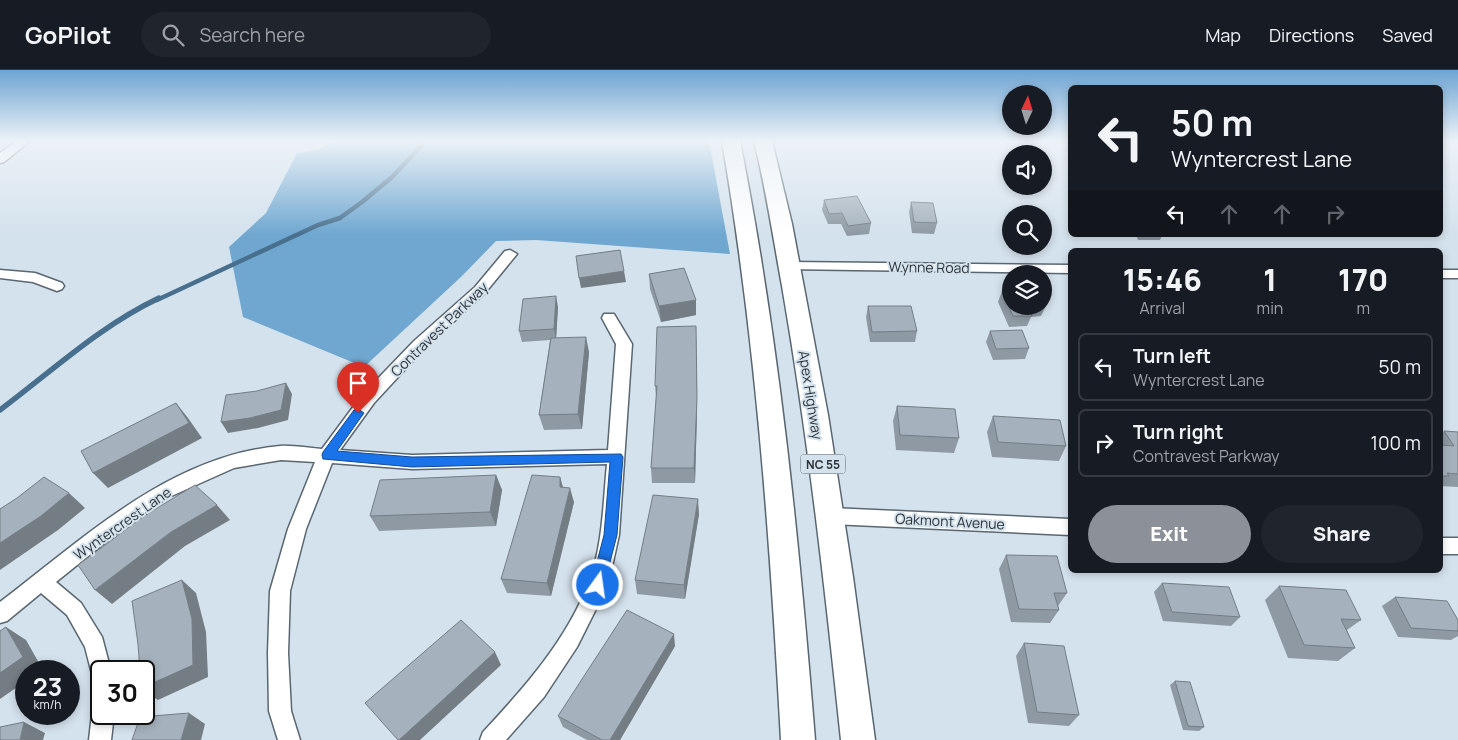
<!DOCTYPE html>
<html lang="en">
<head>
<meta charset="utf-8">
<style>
	:root { --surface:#171b24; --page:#20242c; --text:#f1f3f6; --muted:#9ea1a6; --line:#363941; --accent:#8c9099 }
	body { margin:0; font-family:Manrope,sans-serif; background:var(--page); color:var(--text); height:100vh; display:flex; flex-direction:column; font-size:19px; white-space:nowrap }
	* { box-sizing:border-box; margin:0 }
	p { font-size:16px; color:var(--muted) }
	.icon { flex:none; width:28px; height:28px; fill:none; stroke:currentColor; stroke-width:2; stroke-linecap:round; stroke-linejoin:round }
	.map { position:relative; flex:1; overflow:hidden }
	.side { position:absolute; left:1068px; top:178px; width:375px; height:325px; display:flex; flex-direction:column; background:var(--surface); border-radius:8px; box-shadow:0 2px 8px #0003 }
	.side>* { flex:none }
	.top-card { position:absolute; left:1068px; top:15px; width:375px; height:152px; border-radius:8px; box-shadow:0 2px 8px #0003; background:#171b24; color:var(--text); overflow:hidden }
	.needle { width:32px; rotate:4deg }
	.fabs { position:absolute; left:1002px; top:15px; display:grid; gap:10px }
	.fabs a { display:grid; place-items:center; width:50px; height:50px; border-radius:50%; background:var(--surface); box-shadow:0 2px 8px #0003; font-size:25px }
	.speed { position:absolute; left:15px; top:590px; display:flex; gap:10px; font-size:25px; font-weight:700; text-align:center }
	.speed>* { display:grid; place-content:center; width:65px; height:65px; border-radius:50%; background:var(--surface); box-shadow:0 2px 8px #0003; line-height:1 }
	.speed small { font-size:12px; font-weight:400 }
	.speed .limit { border:2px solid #111; border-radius:8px; background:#fff; color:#111 }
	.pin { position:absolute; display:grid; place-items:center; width:42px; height:42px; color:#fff; margin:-51px -21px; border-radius:50% 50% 50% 0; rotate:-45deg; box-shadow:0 0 5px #0007 }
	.pin .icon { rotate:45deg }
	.me { position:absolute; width:55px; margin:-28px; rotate:14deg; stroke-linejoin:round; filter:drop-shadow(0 0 4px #0008) }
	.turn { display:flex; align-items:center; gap:18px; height:105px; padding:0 20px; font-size:22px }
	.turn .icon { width:65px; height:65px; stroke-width:2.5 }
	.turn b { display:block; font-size:35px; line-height:42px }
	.lanes { display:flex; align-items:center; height:48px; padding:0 20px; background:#0003; justify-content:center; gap:25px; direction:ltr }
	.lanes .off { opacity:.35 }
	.eta { display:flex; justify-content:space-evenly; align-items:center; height:85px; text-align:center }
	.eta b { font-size:30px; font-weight:800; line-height:35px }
	.primary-button { display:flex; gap:10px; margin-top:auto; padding:10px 20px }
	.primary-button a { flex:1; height:58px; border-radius:30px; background:var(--accent); color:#fff; font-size:20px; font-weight:800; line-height:58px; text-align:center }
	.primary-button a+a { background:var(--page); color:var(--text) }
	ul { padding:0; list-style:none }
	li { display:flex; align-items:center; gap:15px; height:68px; margin:0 10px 8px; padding:0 10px; border:2px solid var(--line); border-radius:8px }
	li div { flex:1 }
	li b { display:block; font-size:19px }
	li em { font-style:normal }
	header { display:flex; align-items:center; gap:30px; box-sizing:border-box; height:70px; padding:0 25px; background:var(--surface); border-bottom:1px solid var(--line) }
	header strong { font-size:24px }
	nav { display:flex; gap:28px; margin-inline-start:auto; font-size:18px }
	.search { width:350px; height:45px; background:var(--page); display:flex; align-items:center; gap:12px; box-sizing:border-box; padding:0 18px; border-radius:28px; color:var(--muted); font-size:19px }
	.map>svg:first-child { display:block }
</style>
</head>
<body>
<header>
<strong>GoPilot</strong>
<div class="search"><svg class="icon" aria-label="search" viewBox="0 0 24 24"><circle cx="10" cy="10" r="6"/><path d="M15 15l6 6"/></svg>Search here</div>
<nav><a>Map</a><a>Directions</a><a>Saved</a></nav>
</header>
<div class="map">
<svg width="1458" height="670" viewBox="0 0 1458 670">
	<rect width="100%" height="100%" fill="#d4e2ed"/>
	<path fill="#6fa7d0" d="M 336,71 L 709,71 L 730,184 L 536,170 L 496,171 L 462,206 L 364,297 L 243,247 L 229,177 L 266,143 L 297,83 C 313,82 323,79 336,71 Z"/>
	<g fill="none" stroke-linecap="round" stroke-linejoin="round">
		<path stroke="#48708e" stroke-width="4.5" d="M 157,230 L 318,155 L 340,148 L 362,132 L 391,108 L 426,71"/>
		<path stroke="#48708e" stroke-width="5.5" d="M 0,340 C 52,301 100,256 159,228"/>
		<g stroke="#5a6670" stroke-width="3">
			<g id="minor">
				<path d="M 17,71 L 30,71 L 4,92 L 0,93 L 0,83 Z"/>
				<path d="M 510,180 L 517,184 L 485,223 L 424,279 L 374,333 L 340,380 L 412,385 L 608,380 L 616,274 L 602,248 L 604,244 L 614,244 L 632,274 L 619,465 L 608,515 L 577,577 L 544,627 L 506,670 L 480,670 L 483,662 C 524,618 566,571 588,514 C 603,477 603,434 607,394 L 412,399 L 332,393 L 306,459 L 290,521 L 288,583 L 291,641 L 300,670 L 278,670 L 269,641 L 268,583 L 270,521 L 288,459 L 315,392 L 281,390 L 234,398 L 167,428 L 128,454 L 56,512 L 81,533 L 102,567 L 111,601 L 101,601 L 101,615 L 94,612 L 85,577 L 67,545 L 41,523 L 7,551 L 0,553 L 0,532 C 84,468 170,386 280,376 C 293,375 308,378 322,379 L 362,325 L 414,271 L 475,217 L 505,181 Z"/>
				<path d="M 789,192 L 1070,195 L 1070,203 L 784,199 L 782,196 L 784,193 Z"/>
				<path d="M 0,200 L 35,203 L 62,213 L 64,216 L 62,219 L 57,221 L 33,212 L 0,208 Z"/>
				<rect x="1440" y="200" width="18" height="8"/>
				<path d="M 831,438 L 1070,449 L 1070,465 L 831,454 L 825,451 L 822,446 L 825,441 Z"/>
				<rect x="1440" y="468" width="18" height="16"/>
				<path d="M 101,634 L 101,644 L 114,644 L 111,670 L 89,670 L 92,644 L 95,636 Z"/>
			</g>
		</g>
		<g stroke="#5a6670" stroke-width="3">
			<g id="primary">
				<path d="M 722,71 L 740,71 C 779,269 799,469 815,670 L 781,670 C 770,469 756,270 722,71 Z"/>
				<path d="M 754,71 L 772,71 L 792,154 L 828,345 L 853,507 L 875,670 L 841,670 C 825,518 808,366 782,216 C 773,167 766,119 754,71 Z"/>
			</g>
		</g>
		<use href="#minor" fill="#fff" fill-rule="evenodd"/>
		<use href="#primary" fill="#fff" fill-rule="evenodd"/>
	</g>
	<g fill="#8e99a3">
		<path d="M 824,130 L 871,153 L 869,164 L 847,166 L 841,154 L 828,154 L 822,140 Z"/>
		<path d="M 911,132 L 937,153 L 934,164 L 912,163 L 909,142 Z"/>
		<path d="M 1136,165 L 1162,165 L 1160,170 L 1138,170 Z"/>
		<path d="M 649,204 L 696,245 L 661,252 L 650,219 Z"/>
		<path d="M 1002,221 L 1011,236 L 1044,236 L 1044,232 L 1046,236 L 1041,246 L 1031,247 L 1027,256 L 1009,257 L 998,232 Z"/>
		<path d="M 868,236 L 917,261 L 915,272 L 870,272 L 866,247 Z"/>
		<path d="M 558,237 L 556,268 L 589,282 L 582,359 L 544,360 L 539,345 L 550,270 L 522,272 L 519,261 Z"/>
		<path d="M 990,261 L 1029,278 L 1025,289 L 993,290 L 986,272 Z"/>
		<path d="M 696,272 L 697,343 L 695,413 L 652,413 L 651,398 L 656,327 L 655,316 Z"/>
		<path d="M 897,336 L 959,368 L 954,383 L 896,380 L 893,351 Z"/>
		<path d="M 993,346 L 1066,376 L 1059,391 L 992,387 L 987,362 Z"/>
		<path d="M 1444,361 L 1458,362 L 1458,417 L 1440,416 L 1440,365 Z"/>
		<path d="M 496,405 L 502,420 L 496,456 L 379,461 L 370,446 Z"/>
		<path d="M 560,407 L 563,417 L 574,432 L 551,526 L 507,523 L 501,509 Z"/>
		<path d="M 699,444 L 685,529 L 637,524 L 635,510 Z"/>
		<path d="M 1006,485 L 1067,523 L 1058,536 L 1059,540 L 1050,553 L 1011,552 L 999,499 Z"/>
		<path d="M 1162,513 L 1240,547 L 1231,556 L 1163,551 L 1154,522 Z"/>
		<path d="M 1279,516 L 1361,550 L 1347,560 L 1355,578 L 1338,591 L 1288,588 L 1265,530 Z"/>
		<path d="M 1395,527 L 1458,550 L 1458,566 L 1451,570 L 1398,567 L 1382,536 Z"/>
		<path d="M 1024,573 L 1079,645 L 1069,656 L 1028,653 L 1016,586 Z"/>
		<path d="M 675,576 L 620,670 L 587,670 L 563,657 L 558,646 Z"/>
		<path d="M 1175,611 L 1204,657 L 1199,661 L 1183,660 L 1170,615 Z"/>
	</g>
	<g fill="#747d84">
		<path d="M 624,201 L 626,212 L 581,218 L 579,208 Z"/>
		<path d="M 556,226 L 558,237 L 556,270 L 554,259 Z"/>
		<path d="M 696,230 L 696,245 L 661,252 L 659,236 Z"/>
		<path d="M 696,256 L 697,343 L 695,413 L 694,398 Z"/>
		<path d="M 586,267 L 589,282 L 582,359 L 578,344 Z"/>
		<path d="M 286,313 L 292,324 L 288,350 L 258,358 L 228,363 L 221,352 Z"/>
		<path d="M 176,333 L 188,348 L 202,368 L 108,418 L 93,403 Z"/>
		<path d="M 496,405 L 502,420 L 496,456 L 490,442 Z"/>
		<path d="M 560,407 L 564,422 L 560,417 Z"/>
		<path d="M 570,418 L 574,432 L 551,526 L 547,513 Z"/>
		<path d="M 69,423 L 85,438 L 58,460 L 0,500 L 0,473 Z"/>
		<path d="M 698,429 L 699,444 L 685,529 L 684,515 Z"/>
		<path d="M 217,435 L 230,450 L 185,476 L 112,534 L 95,520 L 171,462 Z"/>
		<path d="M 182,510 L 196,523 L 206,562 L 208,607 L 158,630 L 144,621 L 144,617 Z"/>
		<path d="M 6,557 L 26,570 L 43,600 L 41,601 L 26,601 L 26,611 L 0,629 L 0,603 Z"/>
		<path d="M 674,564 L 675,576 L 620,670 L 610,670 Z"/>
		<path d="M 495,582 L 501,595 L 420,670 L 399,670 Z"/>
		<path d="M 189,643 L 205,654 L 201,670 L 181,670 Z"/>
		<path d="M 24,652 L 45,663 L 43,670 L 20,670 Z"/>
	</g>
	<g fill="#a5b2bd" stroke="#747d84">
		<path d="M 857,126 L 871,153 L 848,156 L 842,143 L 829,144 L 824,130 Z"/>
		<path d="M 911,132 L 933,133 L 937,153 L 914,152 Z"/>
		<path d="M 620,180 L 624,201 L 579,208 L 576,186 Z"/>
		<path d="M 684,198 L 696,230 L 659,236 L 649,204 Z"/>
		<path d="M 1002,221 L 1011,221 L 1011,236 L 1029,236 L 1027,236 L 1032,246 L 1013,246 Z"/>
		<path d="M 556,226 L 554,259 L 519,261 L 523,229 Z"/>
		<path d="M 868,236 L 911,236 L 917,261 L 872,262 Z"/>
		<path d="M 696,256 L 697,328 L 694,398 L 651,398 L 657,316 L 655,316 L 657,257 Z"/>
		<path d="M 1022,260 L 1029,278 L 996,279 L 990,261 Z"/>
		<path d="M 586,267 L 578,344 L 539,345 L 551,268 Z"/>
		<path d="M 286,313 L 281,340 L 250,348 L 221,352 L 226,325 L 257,321 Z"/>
		<path d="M 176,333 L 189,353 L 93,403 L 81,381 Z"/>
		<path d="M 897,336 L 955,339 L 959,368 L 900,365 Z"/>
		<path d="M 993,346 L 1060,350 L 1066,376 L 998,372 Z"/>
		<path d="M 1444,361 L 1458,362 L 1458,404 L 1447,403 L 1449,406 L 1440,406 L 1440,375 L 1454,376 Z"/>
		<path d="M 496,405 L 490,442 L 370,446 L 380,410 Z"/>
		<path d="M 532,405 L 560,407 L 560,417 L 570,418 L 547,513 L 501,509 Z"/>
		<path d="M 44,407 L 69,423 L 41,446 L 0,473 L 0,439 L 17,428 Z"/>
		<path d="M 195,415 L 217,435 L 171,462 L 95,520 L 78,495 L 144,446 Z"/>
		<path d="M 653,425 L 698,429 L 684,515 L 635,510 Z"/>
		<path d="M 1006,485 L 1057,486 L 1067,523 L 1054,523 L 1059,540 L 1019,539 Z"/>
		<path d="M 182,510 L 192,549 L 193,595 L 144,617 L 144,601 L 140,601 L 138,574 L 132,531 Z"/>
		<path d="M 1162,513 L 1229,517 L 1240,547 L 1172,542 Z"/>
		<path d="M 1279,516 L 1346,520 L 1361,550 L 1341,549 L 1355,578 L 1304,575 Z"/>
		<path d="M 1395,527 L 1447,531 L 1458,550 L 1458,561 L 1411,558 Z"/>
		<path d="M 627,540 L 674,564 L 610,670 L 602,670 L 558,646 Z"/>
		<path d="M 461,550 L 495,582 L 399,670 L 398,670 L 365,633 Z"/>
		<path d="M 6,557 L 23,587 L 0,603 L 0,561 Z"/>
		<path d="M 1024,573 L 1064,576 L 1079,645 L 1037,642 Z"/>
		<path d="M 1175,611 L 1190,612 L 1204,657 L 1188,656 Z"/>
		<path d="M 189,643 L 181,670 L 132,670 L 140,647 Z"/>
		<path d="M 24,652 L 20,670 L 0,670 L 0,657 Z"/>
	</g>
	<linearGradient id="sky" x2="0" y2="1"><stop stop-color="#6da4d3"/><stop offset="0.43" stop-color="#ecf2f7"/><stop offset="1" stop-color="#ecf2f7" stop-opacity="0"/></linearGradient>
	<rect width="1458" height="165" fill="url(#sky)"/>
	<path fill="#1a73e8" stroke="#114b97" d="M 358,339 L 364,343 L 337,381 L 412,387 L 621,384 L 623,387 L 617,465 L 603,519 L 598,521 L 593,519 L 591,515 L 604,465 L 610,392 L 412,397 L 323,389 L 322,385 L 323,382 L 354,340 Z"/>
	<g text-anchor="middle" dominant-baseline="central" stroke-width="4" stroke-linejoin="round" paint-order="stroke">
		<rect fill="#d4e2ed" stroke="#5e676d" stroke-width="1" x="800.5" y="384.5" width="45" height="19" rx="4"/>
		<g font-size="12" font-weight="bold" fill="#2c3236">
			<text x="823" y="394">NC 55</text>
		</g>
		<g font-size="14" fill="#2c3236" stroke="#d4e2ed">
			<text transform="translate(929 197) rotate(1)">Wynne Road</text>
			<text transform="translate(439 259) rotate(-44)">Contravest Parkway</text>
			<text transform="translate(811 325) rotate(81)">Apex Highway</text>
			<text transform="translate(950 451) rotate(3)">Oakmont Avenue</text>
			<text transform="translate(122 453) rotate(-35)">Wyntercrest Lane</text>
		</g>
	</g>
</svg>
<div class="fabs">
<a><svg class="needle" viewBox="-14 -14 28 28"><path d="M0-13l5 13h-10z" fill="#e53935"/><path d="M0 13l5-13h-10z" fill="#9ea1a6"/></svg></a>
<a><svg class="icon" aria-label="sound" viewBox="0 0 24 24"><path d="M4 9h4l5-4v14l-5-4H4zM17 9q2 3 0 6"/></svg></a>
<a><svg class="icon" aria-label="search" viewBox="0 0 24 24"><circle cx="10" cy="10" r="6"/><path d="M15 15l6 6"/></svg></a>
<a><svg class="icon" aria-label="layers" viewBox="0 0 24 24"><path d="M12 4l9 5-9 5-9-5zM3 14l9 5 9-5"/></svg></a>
</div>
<div class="speed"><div>23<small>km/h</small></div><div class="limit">30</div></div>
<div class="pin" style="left:358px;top:343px;background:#d93025"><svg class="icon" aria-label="arrive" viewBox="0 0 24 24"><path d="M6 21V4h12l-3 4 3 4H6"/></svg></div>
<svg class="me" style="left:598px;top:515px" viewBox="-20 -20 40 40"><circle r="17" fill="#1a73e8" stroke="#fff" stroke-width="3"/><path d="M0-11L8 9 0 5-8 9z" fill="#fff"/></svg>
<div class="top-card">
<div class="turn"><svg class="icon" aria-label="left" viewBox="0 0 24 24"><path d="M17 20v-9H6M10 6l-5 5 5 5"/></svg><div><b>50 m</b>Wyntercrest Lane</div></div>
<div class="lanes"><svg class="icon" aria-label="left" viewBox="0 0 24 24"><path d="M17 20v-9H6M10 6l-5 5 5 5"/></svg><svg class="icon off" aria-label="ahead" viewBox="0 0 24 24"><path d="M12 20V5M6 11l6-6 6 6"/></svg><svg class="icon off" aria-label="ahead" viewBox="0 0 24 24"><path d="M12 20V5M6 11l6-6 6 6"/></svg><svg class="icon off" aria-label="right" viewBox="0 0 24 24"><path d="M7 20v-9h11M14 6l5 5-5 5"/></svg></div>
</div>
<section class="side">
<div class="eta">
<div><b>15:46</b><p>Arrival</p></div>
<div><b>1</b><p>min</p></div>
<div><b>170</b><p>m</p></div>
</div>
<ul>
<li><svg class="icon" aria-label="left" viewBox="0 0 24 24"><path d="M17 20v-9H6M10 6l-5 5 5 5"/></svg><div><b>Turn left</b><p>Wyntercrest Lane</p></div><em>50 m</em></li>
<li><svg class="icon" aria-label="right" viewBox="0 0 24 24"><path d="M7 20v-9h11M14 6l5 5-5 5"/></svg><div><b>Turn right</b><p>Contravest Parkway</p></div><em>100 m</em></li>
</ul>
<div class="primary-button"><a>Exit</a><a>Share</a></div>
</section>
</div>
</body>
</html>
